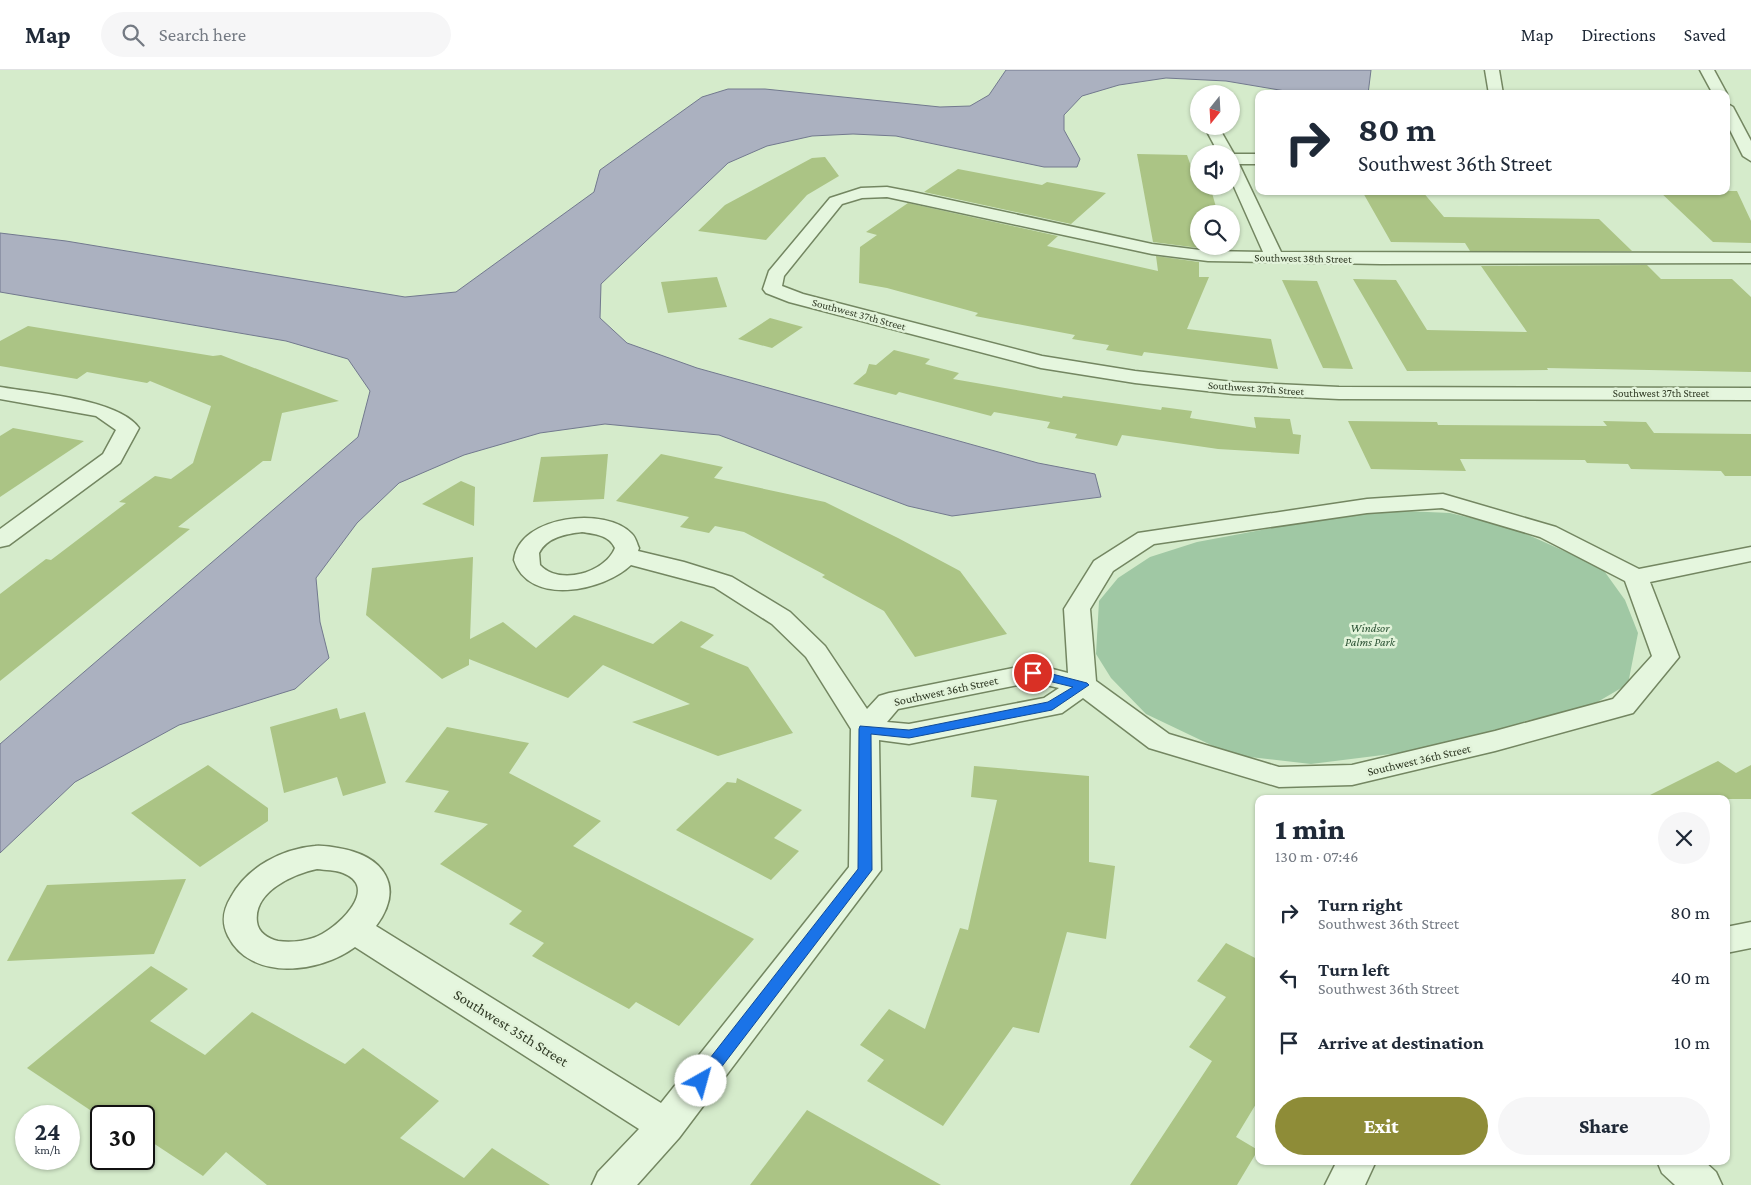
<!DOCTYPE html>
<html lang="en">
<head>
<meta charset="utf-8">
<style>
	:root { --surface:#fff; --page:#f6f6f7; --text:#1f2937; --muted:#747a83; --line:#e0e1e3; --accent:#8e8c37 }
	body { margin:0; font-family:"Crimson Pro",serif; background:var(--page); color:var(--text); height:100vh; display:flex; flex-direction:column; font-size:19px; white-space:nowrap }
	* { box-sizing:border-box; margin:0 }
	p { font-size:16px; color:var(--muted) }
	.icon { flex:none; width:28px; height:28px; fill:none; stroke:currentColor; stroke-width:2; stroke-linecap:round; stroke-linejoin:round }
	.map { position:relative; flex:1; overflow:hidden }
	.sheet { position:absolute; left:1255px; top:725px; width:475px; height:370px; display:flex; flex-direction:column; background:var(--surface); border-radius:10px; box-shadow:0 1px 4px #0004 }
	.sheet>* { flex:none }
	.guide { position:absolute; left:1255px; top:20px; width:475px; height:105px; border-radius:10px; box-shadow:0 1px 4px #0004; background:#fff; color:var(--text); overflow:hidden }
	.needle { width:32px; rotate:198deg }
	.tools { position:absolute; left:1190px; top:15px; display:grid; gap:10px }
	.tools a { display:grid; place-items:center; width:50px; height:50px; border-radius:50%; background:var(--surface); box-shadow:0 1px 4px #0004; font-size:25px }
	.speed { position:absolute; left:15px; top:1035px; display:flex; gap:10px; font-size:25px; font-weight:700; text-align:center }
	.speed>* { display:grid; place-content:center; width:65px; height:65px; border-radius:50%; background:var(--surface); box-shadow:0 1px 4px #0004; line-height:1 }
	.speed small { font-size:12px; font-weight:400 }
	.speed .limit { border:2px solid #111; border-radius:8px; background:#fff; color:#111 }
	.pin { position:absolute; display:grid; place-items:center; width:42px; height:42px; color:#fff; margin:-21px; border:2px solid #fff; border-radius:50%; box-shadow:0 1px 5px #0007 }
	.me { position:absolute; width:55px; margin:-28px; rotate:38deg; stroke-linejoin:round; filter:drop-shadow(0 0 4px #0008) }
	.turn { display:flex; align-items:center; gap:18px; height:105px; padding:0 20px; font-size:22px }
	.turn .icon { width:65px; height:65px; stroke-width:2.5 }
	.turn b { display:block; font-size:35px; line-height:42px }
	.round { display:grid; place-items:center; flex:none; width:52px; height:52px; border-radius:26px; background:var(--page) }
	.overview { display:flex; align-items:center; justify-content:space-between; height:85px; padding:0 20px }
	h1 { font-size:30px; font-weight:800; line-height:38px }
	.button { display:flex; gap:10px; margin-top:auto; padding:10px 20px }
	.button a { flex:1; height:58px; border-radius:30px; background:var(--accent); color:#fff; font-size:20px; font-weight:800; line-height:58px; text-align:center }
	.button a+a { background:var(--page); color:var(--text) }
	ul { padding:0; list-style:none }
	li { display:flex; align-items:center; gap:15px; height:65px; padding:0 20px }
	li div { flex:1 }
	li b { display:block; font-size:19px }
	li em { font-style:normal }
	header { display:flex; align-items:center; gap:30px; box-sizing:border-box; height:70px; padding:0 25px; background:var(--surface); border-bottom:1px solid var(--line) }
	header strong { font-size:24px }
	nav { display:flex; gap:28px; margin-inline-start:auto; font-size:18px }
	.search { width:350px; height:45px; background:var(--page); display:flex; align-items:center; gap:12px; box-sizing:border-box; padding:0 18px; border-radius:28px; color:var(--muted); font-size:19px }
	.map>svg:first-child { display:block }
</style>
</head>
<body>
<header>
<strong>Map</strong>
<div class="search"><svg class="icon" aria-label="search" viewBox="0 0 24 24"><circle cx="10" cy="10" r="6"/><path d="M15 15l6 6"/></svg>Search here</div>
<nav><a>Map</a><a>Directions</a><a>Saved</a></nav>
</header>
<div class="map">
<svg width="1751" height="1115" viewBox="0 0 1751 1115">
	<rect width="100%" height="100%" fill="#d5ebcb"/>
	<path fill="#a0c8a4" d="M 1405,441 L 1450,443 L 1513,458 L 1602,498 L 1625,530 L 1638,563 L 1628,614 L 1589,637 L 1525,651 L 1495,671 L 1311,694 L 1232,685 L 1146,644 L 1111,608 L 1096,584 L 1099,531 L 1118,508 L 1150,487 L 1197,472 L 1294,454 L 1362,443 Z"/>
	<path fill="#abb1c0" stroke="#72798e" d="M 1006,0 L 1371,0 L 1368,24 L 1303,24 L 1226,11 L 1166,8 L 1119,15 L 1082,26 L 1064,45 L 1064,60 L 1080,89 L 1077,97 L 1044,97 L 896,66 L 853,64 L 812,66 L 767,76 L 728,93 L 601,214 L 600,248 L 627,273 L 697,298 L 1038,393 L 1095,404 L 1101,427 L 952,446 L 908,436 L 719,365 L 605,354 L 540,363 L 464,385 L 399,413 L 357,453 L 316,508 L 320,552 L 329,588 L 295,619 L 179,655 L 75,712 L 0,783 L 0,674 L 358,367 L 370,321 L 348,289 L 286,271 L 0,222 L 0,163 L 66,171 L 405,227 L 456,222 L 594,122 L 600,100 L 702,27 L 728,19 L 765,19 L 940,37 L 970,36 L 989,25 Z"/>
	<g fill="#abc485">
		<path d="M 1137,84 L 1187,85 L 1198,116 L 1210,116 L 1218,144 L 1199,144 L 1199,178 L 1153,172 Z"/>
		<path d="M 825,87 L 839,106 L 807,125 L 766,170 L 698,161 L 725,135 L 812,88 Z"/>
		<path d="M 958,99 L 1042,115 L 1047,112 L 1106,123 L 1071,154 L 924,122 Z"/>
		<path d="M 1362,121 L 1422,121 L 1444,147 L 1599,149 L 1632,181 L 1470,181 L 1465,173 L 1391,172 Z"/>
		<path d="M 1659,121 L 1737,121 L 1751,151 L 1751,173 L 1713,172 Z"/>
		<path d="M 908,133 L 1058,166 L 1047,176 L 1158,201 L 1156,186 L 1199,192 L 1199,207 L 1209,207 L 1187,259 L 1271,269 L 1278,299 L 1144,282 L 1142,286 L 1106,280 L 1109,275 L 1072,269 L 1075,265 L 975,246 L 978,243 L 887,218 L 859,213 L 860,177 L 877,165 L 866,162 Z"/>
		<path d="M 1647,195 L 1661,209 L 1732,209 L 1751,227 L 1751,302 L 1547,298 L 1548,300 L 1407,301 L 1353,209 L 1396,210 L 1427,260 L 1527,262 L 1481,196 Z"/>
		<path d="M 717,207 L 727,237 L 668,243 L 661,212 Z"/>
		<path d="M 1282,210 L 1317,211 L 1353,299 L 1323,298 Z"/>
		<path d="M 770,248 L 803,257 L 772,278 L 738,269 Z"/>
		<path d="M 28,256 L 213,286 L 221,285 L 339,331 L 282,343 L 271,391 L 263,391 L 178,457 L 190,459 L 0,611 L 0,524 L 46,489 L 51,490 L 126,433 L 119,432 L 155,406 L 171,409 L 193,393 L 211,336 L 150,311 L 147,313 L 87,302 L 77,309 L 0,296 L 0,271 Z"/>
		<path d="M 894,280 L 930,289 L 925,294 L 959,303 L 953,309 L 1062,328 L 1063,326 L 1161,340 L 1162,337 L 1192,341 L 1190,348 L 1256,358 L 1254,347 L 1290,349 L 1293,364 L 1301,365 L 1299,384 L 1218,379 L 1122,365 L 1117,376 L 1075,368 L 1077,364 L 1047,358 L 1050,352 L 994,342 L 991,346 L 899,322 L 896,325 L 853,314 L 866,303 L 869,294 L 876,295 Z"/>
		<path d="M 1348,351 L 1437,352 L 1438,355 L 1607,356 L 1603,351 L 1646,352 L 1654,363 L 1751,364 L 1751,406 L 1725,406 L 1721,401 L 1631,399 L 1628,394 L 1587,393 L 1585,390 L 1460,389 L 1466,401 L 1371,399 Z"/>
		<path d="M 13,358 L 84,371 L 0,427 L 0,366 Z"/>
		<path d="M 608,384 L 604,429 L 533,432 L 541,387 Z"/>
		<path d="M 661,384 L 723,397 L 714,408 L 825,432 L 898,468 L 960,501 L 1007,564 L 915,587 L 884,541 L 822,507 L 825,505 L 744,462 L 715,456 L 709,463 L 680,457 L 689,447 L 616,431 Z"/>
		<path d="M 461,411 L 475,417 L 474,456 L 422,434 Z"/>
		<path d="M 473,487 L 470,569 L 503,552 L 536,578 L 574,545 L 653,574 L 681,551 L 714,565 L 700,577 L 748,597 L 793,663 L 718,686 L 632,652 L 690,634 L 603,595 L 568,628 L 469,589 L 469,595 L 442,609 L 366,545 L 372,498 Z"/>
		<path d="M 337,638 L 340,649 L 365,642 L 386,713 L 343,726 L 337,707 L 284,723 L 270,657 Z"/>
		<path d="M 447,657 L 529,673 L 509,703 L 601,751 L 573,776 L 754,869 L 679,956 L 636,932 L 629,939 L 532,886 L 544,873 L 509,854 L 522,841 L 440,794 L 488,754 L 434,742 L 449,721 L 405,712 Z"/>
		<path d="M 1718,691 L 1736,703 L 1751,695 L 1751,729 L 1642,729 Z"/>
		<path d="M 208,695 L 268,738 L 268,751 L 200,797 L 131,743 Z"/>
		<path d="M 974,696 L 1089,706 L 1089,792 L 1115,796 L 1106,869 L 1067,862 L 1039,963 L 1013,957 L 943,1056 L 867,1011 L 884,990 L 860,975 L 889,939 L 925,959 L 960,858 L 968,860 L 997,730 L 971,727 Z"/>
		<path d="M 737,708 L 802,740 L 774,768 L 799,781 L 771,810 L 676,760 L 727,712 L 736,713 Z"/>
		<path d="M 186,809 L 154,884 L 7,891 L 47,815 Z"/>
		<path d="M 1226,873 L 1259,890 L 1259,1029 L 1236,1067 L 1258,1080 L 1237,1115 L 1130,1115 L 1212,991 L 1189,977 L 1226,927 L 1197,911 Z"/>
		<path d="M 151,896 L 188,919 L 150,951 L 205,985 L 252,942 L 345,994 L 363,978 L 439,1031 L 400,1068 L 464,1108 L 492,1078 L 550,1115 L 267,1115 L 226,1082 L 203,1106 L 144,1067 L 144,1046 L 99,1046 L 27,998 Z"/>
		<path d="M 807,1040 L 941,1115 L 750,1115 Z"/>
	</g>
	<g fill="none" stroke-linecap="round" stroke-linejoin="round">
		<g stroke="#738661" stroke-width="3">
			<g id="minor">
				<path d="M 1485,0 L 1499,0 L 1503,24 L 1489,24 Z"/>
				<path d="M 1700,0 L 1714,0 L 1727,24 L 1726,25 L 1713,24 Z"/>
				<path d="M 1726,33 L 1733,37 L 1751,71 L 1751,91 L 1743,86 L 1726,52 Z"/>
				<path d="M 1204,56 L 1218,56 L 1234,84 L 1259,84 L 1259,94 L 1239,94 L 1281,182 L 1751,183 L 1751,193 L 1381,194 L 1208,191 L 1152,184 L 887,127 L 862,128 L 842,134 L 784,206 L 782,216 L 803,224 L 1042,286 L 1135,301 L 1233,312 L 1339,317 L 1751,318 L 1751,330 L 1339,329 L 1233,324 L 1135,313 L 1041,298 L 789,232 L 766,223 L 763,219 L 769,201 L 830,128 L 861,118 L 887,117 L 913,122 L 1152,174 L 1208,181 L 1263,182 L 1231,110 L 1231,84 L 1219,84 Z"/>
				<path d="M 0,317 C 35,323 119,329 139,358 L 120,393 L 9,475 L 0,477 L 0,459 L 103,384 L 116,360 L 96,346 L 0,329 Z"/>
				<path d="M 1443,424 L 1556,457 L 1639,499 L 1751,477 L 1751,491 L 1650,512 L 1679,587 L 1633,643 L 1495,681 L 1352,715 L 1279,717 L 1149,678 L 1083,628 L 1062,643 L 1052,645 L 909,674 L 879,670 L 881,800 L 679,1068 L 637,1115 L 592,1115 L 598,1102 L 639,1059 L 355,877 C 320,903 251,912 228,866 C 221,852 223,840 231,827 C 247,797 282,779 315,776 C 322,775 331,777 338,778 C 383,785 406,816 376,856 L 661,1033 L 849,797 L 851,659 L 806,587 L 772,554 L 714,517 L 631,495 C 604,521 529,537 514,490 C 519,445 607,436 632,464 C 636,468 637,474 639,478 L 638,481 L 684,492 L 732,507 L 790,542 L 825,576 L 867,639 L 879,626 L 889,623 L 1033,594 L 1068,603 L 1064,539 L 1094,491 L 1138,463 L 1367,429 ZM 1442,438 L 1540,467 L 1625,511 L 1652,586 L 1613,629 L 1495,661 L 1352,695 L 1279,697 L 1169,664 L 1096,611 L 1090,539 L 1113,501 L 1154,474 L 1367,443 ZM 582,462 C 595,464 609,465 615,478 C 605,503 559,516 540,495 L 539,483 C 547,467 566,464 582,462 ZM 1033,612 L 1059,618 L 1044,628 L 909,654 L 887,652 L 898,639 ZM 317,799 C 325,800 336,800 343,803 C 379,817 341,854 322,864 C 310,871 291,873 278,871 C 268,869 258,862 257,852 C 253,822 293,804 317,799 Z"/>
				<path d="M 1751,852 L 1751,878 L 1726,883 L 1726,857 Z"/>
				<path d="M 1337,1091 L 1376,1091 L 1365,1115 L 1325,1115 Z"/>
				<path d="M 1657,1091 L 1704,1091 L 1716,1102 L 1722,1115 L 1675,1115 L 1662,1103 Z"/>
			</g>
		</g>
		<use href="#minor" fill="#e5f6de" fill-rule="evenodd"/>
	</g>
	<path fill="#1a73e8" stroke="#114b97" d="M 1033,599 L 1087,613 L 1089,615 L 1052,640 L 909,668 L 871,664 L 872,800 L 707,1016 L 701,1018 L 696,1016 L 693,1011 L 696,1006 L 858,799 L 859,659 L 860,656 L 909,660 L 1048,632 L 1073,617 L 1028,606 L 1027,603 Z"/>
	<g text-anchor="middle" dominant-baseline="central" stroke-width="5" stroke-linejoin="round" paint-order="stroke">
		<g font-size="11" fill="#2e3823" stroke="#e2f3da">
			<text transform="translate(1303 188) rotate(1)">Southwest 38th Street</text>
			<text transform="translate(859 244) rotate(15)">Southwest 37th Street</text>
			<text transform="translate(1256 318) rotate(4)">Southwest 37th Street</text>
			<text x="1661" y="323">Southwest 37th Street</text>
		</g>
		<g font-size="12" font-style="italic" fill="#2b5234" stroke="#e2f3da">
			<text x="1370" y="558">Windsor<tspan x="1370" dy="14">Palms Park</tspan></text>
		</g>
		<g font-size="12" fill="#2e3823" stroke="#e2f3da">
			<text transform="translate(946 621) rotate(-12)">Southwest 36th Street</text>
			<text transform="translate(1419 690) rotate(-13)">Southwest 36th Street</text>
		</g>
		<g font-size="15" fill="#2e3823" stroke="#e2f3da">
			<text transform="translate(511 958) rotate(32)">Southwest 35th Street</text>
		</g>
	</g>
</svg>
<div class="tools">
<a><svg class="needle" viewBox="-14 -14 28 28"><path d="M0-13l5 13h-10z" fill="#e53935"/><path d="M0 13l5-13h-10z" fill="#747a83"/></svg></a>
<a><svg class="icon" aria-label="sound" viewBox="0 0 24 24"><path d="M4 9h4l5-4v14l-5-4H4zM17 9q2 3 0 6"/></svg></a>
<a><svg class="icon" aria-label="search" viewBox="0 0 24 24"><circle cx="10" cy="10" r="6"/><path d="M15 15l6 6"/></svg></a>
</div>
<div class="speed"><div>24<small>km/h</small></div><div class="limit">30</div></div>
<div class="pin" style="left:1033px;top:603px;background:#d93025"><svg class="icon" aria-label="arrive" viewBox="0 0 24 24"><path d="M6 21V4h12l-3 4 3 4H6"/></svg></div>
<svg class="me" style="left:701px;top:1011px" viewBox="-20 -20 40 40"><circle r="19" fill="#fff"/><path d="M0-13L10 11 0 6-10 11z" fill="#1a73e8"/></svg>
<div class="guide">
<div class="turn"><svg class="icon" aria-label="right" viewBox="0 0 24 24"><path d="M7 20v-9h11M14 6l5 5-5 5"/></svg><div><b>80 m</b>Southwest 36th Street</div></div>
</div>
<section class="sheet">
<div class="overview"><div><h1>1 min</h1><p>130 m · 07:46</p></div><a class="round"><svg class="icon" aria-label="close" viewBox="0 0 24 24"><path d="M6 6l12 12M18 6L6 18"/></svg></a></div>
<ul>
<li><svg class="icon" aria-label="right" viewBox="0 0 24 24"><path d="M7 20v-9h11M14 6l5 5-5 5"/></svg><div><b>Turn right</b><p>Southwest 36th Street</p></div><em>80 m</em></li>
<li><svg class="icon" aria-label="left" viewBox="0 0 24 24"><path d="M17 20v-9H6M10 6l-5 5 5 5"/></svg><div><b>Turn left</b><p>Southwest 36th Street</p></div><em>40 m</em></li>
<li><svg class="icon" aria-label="arrive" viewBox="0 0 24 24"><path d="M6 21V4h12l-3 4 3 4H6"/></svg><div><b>Arrive at destination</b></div><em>10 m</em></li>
</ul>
<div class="button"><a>Exit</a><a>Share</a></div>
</section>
</div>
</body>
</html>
